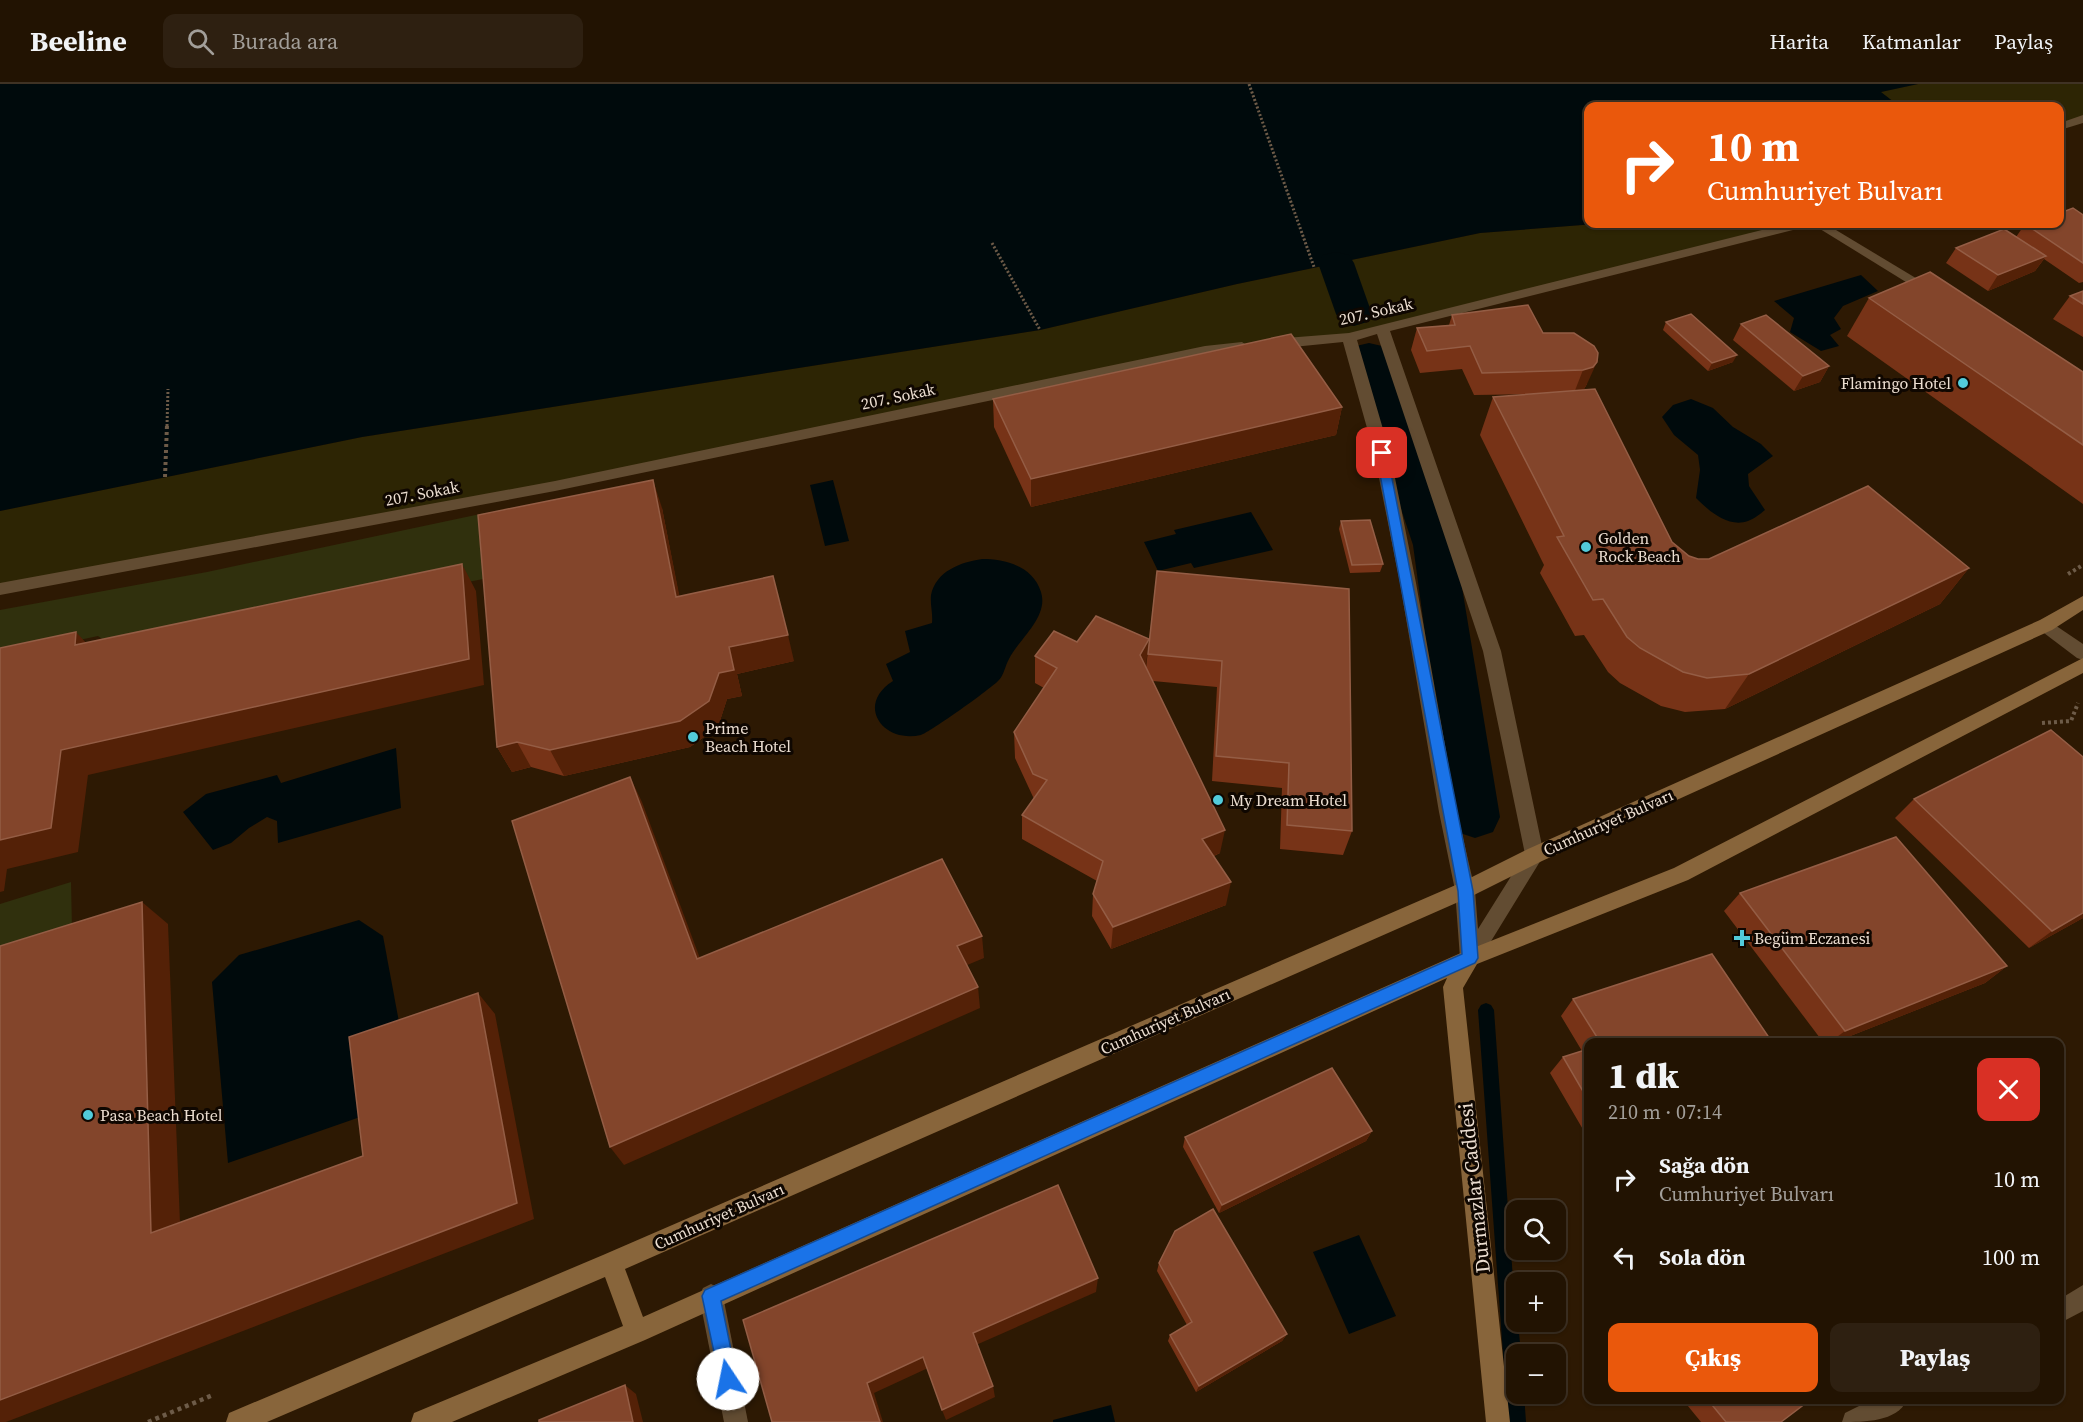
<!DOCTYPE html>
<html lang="tr">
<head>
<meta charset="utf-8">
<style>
	:root { --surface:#221302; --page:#2e2011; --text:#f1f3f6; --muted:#a29e99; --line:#3f3224; --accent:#ea580c }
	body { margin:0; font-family:"Source Serif 4",serif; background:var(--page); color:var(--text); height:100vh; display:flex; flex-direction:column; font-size:22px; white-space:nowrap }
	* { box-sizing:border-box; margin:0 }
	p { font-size:20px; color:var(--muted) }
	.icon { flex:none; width:33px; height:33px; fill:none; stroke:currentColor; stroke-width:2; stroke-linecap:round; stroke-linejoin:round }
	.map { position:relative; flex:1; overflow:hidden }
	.details { position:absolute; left:1584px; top:954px; width:480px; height:366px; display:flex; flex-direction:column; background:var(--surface); border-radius:12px; box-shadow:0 2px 4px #0004,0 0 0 2px var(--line) }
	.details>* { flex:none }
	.banner { position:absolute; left:1584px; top:18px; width:480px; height:126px; border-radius:12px; box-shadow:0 2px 4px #0004,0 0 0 2px var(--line); background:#ea580c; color:#fff; overflow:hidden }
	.fabs { position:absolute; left:1506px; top:1116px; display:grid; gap:12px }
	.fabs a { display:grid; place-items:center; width:60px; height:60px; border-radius:12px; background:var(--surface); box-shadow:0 2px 4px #0004,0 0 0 2px var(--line); font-size:30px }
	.pin { position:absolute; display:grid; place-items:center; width:51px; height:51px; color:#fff; margin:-26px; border-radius:12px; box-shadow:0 3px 9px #0006 }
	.me { position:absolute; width:66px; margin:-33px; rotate:349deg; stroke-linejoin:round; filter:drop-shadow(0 0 4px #0008) }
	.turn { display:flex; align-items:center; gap:21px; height:126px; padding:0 24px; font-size:27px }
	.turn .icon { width:78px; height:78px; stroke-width:2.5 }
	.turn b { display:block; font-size:42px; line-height:51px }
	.round { display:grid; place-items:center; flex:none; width:63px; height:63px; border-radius:12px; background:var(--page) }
	.head { display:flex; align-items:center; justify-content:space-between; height:102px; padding:0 24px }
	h1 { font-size:36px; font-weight:800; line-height:45px }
	.action { display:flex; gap:12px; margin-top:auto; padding:12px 24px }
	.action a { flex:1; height:69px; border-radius:12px; background:var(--accent); color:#fff; font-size:24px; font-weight:800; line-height:69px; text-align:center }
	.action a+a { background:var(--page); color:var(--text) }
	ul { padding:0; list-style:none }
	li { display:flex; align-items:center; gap:18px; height:78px; padding:0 24px }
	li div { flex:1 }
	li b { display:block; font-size:22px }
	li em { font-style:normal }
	header { display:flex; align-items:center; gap:36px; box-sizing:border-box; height:84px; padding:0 30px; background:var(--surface); border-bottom:2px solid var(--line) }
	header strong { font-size:28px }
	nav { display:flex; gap:33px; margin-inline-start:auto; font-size:21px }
	.search { width:420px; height:54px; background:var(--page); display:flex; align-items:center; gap:15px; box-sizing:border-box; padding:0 21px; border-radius:12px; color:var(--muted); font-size:22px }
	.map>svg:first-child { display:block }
</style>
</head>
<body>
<header>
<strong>Beeline</strong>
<div class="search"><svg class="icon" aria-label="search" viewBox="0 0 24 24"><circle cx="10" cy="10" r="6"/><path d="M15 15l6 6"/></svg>Burada ara</div>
<nav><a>Harita</a><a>Katmanlar</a><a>Paylaş</a></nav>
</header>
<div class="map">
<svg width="2083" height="1338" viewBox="0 0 2083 1338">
	<rect width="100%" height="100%" fill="#2d1903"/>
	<g fill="#30300d">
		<path d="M 485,429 L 488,494 L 120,568 L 98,552 L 28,567 L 0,584 L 0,526 L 207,488 Z"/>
		<path d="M 71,798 L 72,845 L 0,867 L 0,820 Z"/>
	</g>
	<g fill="#2d2504">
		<path d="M 1918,0 L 2083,0 L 2083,35 L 2060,43 L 2060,22 L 1899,22 L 1880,8 Z"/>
		<path d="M 1595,140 L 1800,140 L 1349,253 L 1205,267 L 555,402 L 0,505 L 0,427 L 362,353 L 1040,246 L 1237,200 L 1480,149 Z"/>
	</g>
	<g fill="#000a0c">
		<path d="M 0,0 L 1918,0 L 1881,8 L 1899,22 L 1588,22 L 1588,140 L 1595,140 L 1480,149 L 1237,200 L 1040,246 L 362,353 L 0,427 Z"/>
		<path d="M 1861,191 L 1878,207 L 1843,222 L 1834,234 L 1841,245 L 1830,251 L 1839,262 L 1821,267 L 1790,248 L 1794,234 L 1774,217 Z"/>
		<path d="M 1691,315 L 1713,324 L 1733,343 L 1761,360 L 1773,372 L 1748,390 L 1749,402 L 1765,426 C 1760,430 1754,435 1748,437 C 1728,444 1709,427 1696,414 L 1700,386 L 1698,371 L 1674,351 L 1662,333 L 1673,321 Z"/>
		<path d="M 833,396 L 849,457 L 825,462 L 810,401 Z"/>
		<path d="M 1251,428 L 1273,466 L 1194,484 L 1191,479 L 1158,487 L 1144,458 L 1176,450 L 1174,446 Z"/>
		<path d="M 982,475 C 1005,475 1033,482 1041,508 C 1049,533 1019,555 1009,575 C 1005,582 1004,591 999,596 C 992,604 930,648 921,651 C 883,660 855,621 893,597 L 886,580 L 910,568 L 905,547 L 932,539 C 933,529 930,521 931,511 C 936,487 961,478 982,475 Z"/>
		<path d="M 396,664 L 401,724 L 278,759 L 277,737 L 267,733 L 249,744 L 231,759 L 213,766 L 183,728 L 206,710 L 277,691 L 281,699 Z"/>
		<path d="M 359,836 L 383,852 L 399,938 L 363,1032 L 228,1079 L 212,898 L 239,871 Z"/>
		<path d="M 1359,1151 L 1396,1232 L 1349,1250 L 1313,1168 Z"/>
		<path d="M 1111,1321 L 1115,1338 L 1053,1338 L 1053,1336 Z"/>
	</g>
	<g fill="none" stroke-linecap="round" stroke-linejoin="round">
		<path fill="#000a0c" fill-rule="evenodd" d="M 1486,919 L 1491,921 L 1494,926 L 1516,1238 L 1518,1238 L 1521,1270 L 1516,1270 L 1516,1310 L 1524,1310 L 1526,1338 L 1508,1338 L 1478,926 L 1481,921 Z"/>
		<g fill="#000a0c" fill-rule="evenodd">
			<path d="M 1336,168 L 1349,171 L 1354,179 L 1372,230 L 1367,238 L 1354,242 L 1341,238 L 1336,230 L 1318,179 L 1323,171 Z"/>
			<path d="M 1369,259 L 1382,262 L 1388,271 L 1455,461 L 1500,733 L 1493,748 L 1475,754 L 1457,748 L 1450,733 L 1413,461 L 1350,271 L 1356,262 Z"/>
		</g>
		<g stroke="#6d5b48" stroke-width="3" stroke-dasharray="2 2" stroke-linecap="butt">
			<path d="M 1249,0 L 1314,183"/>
			<path d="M 992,159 L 1040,246"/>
			<path d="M 167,342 L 168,305"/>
		</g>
		<g stroke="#6d5b48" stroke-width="4" stroke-dasharray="3 3" stroke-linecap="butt">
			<path d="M 165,393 L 167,341"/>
			<path d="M 2068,490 L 2083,481"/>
			<path d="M 2042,639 L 2071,637 L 2078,619"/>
		</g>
		<path stroke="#6d5b48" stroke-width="4.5" stroke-dasharray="4 4" stroke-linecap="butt" d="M 148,1338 L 213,1311"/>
		<path fill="#624c32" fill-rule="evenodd" d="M 1812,140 L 1826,140 L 1939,208 L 1932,212 L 1927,211 Z"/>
		<g fill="#624c32" fill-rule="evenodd">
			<path d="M 2083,31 L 2083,39 L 2060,46 L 2060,39 Z"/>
			<path d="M 1786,140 L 1806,140 L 1805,143 L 1390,247 L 1501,567 L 1544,771 L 1477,880 L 1470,883 L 1463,880 L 1460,874 L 1455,806 L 1439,728 L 1400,499 L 1374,369 L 1343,258 L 1273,265 L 1266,260 L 1273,255 L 1349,249 ZM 1377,250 L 1483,567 L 1525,770 L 1478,845 L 1475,806 L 1457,728 L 1416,499 L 1390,369 L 1357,256 Z"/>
			<path d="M 1242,258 L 1249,263 L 1247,266 L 1205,272 L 555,407 L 0,511 L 0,499 L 555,397 L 1205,262 Z"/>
			<path d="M 2046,535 L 2083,560 L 2083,576 L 2077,574 L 2040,546 L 2038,541 L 2040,536 Z"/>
			<path d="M 711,1200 L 719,1204 L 723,1212 L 748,1338 L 724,1338 L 699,1212 L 703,1204 Z"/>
			<path d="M 2083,1201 L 2083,1227 L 2060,1239 L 2060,1215 Z"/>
			<path d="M 1871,1316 L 1907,1316 C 1897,1338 1864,1338 1842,1338 L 1845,1329 Z"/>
		</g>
		<path fill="#88653b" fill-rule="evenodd" d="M 2083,512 L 2083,526 L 2052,546 L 1542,777 L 1472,812 L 625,1185 L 643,1233 L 1463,868 L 1674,784 L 2083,574 L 2083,589 L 1688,796 L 1477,880 L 1463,904 L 1510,1338 L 1486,1338 L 1443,903 L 1447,894 L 645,1256 L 452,1338 L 411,1338 L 414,1329 L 623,1242 L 605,1193 L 267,1338 L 226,1338 L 229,1329 L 603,1171 L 1458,800 L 1528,765 L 2040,536 Z"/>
	</g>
	<g fill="#773317">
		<path d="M 2083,131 L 2083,198 L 2079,199 L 2044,175 L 2035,187 L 1988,207 L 1946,179 L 1956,164 L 2016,153 L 2025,140 Z"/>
		<path d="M 2083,207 L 2083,253 L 2053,235 L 2070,212 Z"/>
		<path d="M 1869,214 L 2083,288 L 2083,420 L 1847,252 Z"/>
		<path d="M 1452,231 L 1543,249 L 1574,249 L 1587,300 L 1584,305 L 1582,306 L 1672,458 L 1689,472 L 1698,475 L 1969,484 L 1940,520 L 1725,625 L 1685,628 L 1661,622 L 1620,599 L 1608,588 L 1584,551 L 1575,552 L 1540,489 L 1544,481 L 1480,351 L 1493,313 L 1538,310 L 1474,311 L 1462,285 L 1420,289 L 1411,266 L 1417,244 L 1449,241 Z"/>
		<path d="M 1666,238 L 1733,278 L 1708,287 L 1663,246 Z"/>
		<path d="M 1741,240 L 1829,282 L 1820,298 L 1794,307 L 1733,256 Z"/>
		<path d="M 993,315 L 1342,323 L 1336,351 L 1031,423 L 994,343 Z"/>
		<path d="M 662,424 L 679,512 L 794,577 L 737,590 L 742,612 L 727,615 L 718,643 L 690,663 L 564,692 L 531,683 L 512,688 L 497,663 Z"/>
		<path d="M 1341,437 L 1383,480 L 1380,488 L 1350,489 L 1339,445 Z"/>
		<path d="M 1157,487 L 1352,747 L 1343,771 L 1280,765 L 1282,704 L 1212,697 L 1217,603 L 1153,597 L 1220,769 L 1214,772 L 1226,821 L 1111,865 L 1092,832 L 1093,810 L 1097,797 L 1022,755 L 1022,731 L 1034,715 L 1015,674 L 1014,648 L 1044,604 L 1035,599 L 1035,572 L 1077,558 L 1146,582 L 1146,584 Z"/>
		<path d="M 1914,715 L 2083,834 L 2029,864 L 1895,734 Z"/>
		<path d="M 1740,809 L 2007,882 L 1985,899 L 1835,958 L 1823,958 L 1724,827 Z"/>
		<path d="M 1573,915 L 1772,958 L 1588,958 L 1588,1054 L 1550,989 L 1563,973 L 1582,967 L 1561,932 Z"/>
		<path d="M 1372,1047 L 1366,1057 L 1219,1129 L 1183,1063 L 1185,1053 Z"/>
		<path d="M 1159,1179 L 1287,1250 L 1282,1257 L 1196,1308 L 1168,1257 L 1170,1251 L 1187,1241 L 1157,1187 Z"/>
		<path d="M 1683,1316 L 1810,1316 L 1781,1338 L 1701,1338 Z"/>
	</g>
	<g fill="#542107">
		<path d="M 2046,172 L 2035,187 L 1988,207 L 1998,191 Z"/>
		<path d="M 1737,271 L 1733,278 L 1708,287 L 1712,279 Z"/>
		<path d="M 1597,278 L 1587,300 L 1584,305 L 1574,309 L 1583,286 Z"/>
		<path d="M 1829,282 L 1820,298 L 1794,307 L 1803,292 Z"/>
		<path d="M 1342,323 L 1336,351 L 1031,423 L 1031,395 Z"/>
		<path d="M 653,396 L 662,424 L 685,540 L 676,513 Z"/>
		<path d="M 462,480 L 476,507 L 484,601 L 88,691 L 78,768 L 7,785 L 4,807 L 0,808 L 0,756 L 61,666 Z"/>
		<path d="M 1969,484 L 1940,520 L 1725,625 L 1749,590 Z"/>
		<path d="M 76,548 L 101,575 L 75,561 Z"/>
		<path d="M 788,551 L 794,577 L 737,590 L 742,612 L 727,615 L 718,643 L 690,663 L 564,692 L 550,666 L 719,589 L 729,563 Z"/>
		<path d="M 1149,555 L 1146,582 L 1138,597 L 1140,571 Z"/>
		<path d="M 517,658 L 531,683 L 512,688 L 497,663 Z"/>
		<path d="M 630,693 L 642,718 L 708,896 L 697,875 Z"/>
		<path d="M 1225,746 L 1220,769 L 1198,778 L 1202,755 Z"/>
		<path d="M 1231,798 L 1226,821 L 1111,865 L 1113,843 Z"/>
		<path d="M 142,818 L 168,840 L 181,1164 L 151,1149 Z"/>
		<path d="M 2083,829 L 2083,834 L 2029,864 L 2052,847 Z"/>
		<path d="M 982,852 L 984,874 L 960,884 L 957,862 Z"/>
		<path d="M 2007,882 L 1985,899 L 1835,958 L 1830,958 L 1845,947 Z"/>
		<path d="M 978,903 L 980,924 L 624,1081 L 610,1063 Z"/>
		<path d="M 478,909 L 495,930 L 534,1135 L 6,1338 L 0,1338 L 0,1316 L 517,1119 Z"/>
		<path d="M 1372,1047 L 1366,1057 L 1219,1129 L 1222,1121 Z"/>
		<path d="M 1098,1194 L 1096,1208 L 976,1261 L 973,1249 Z"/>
		<path d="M 1287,1250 L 1282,1257 L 1196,1308 L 1199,1302 Z"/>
		<path d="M 923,1273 L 928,1284 L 874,1309 L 883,1338 L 880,1338 L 867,1299 Z"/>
		<path d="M 625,1301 L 636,1310 L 643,1338 L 633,1338 Z"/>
		<path d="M 993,1302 L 995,1313 L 946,1336 L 942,1326 Z"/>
	</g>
	<g fill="#83452b" stroke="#945d45" stroke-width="1.5">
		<path d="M 2073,124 L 2083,131 L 2083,179 L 2025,140 L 2060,140 L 2060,129 Z"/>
		<path d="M 2004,145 L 2046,172 L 1998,191 L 1956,164 Z"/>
		<path d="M 1930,188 L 2083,288 L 2083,361 L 1869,214 Z"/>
		<path d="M 2083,207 L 2083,220 L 2070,212 Z"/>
		<path d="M 1528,221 L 1543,249 L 1574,249 L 1594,262 L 1598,269 L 1597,278 L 1593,283 L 1583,286 L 1482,289 L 1470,262 L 1427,267 L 1417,244 L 1455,241 L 1452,231 Z"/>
		<path d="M 1691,230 L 1737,271 L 1712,279 L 1666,238 Z"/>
		<path d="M 1766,231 L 1829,282 L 1803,292 L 1741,240 Z"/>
		<path d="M 1291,250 L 1342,323 L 1031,395 L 993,315 Z"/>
		<path d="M 1595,305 L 1672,458 L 1689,472 L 1698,475 L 1709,475 L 1868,402 L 1969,484 L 1749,590 L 1707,594 L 1683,588 L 1640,564 L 1627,553 L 1603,515 L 1593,516 L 1557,453 L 1564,452 L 1493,313 Z"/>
		<path d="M 653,396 L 676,513 L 773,492 L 788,551 L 729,563 L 734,586 L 719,589 L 709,617 L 680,637 L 550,666 L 517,658 L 497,663 L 478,431 Z"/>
		<path d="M 1370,436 L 1383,480 L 1352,481 L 1341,437 Z"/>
		<path d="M 462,480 L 469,575 L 61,666 L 51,744 L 0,756 L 0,564 L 76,548 L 75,561 Z"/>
		<path d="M 1157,487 L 1349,505 L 1352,747 L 1287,741 L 1289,679 L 1216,672 L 1222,577 L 1148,570 Z"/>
		<path d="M 1096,532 L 1149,555 L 1140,571 L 1225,746 L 1202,755 L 1231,798 L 1113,843 L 1093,810 L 1103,777 L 1022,731 L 1047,696 L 1033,690 L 1014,648 L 1057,584 L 1035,572 L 1054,547 L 1077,558 Z"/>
		<path d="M 2051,646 L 2083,673 L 2083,829 L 2052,847 L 1914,715 Z"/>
		<path d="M 630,693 L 697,875 L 942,775 L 982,852 L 957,862 L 978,903 L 610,1063 L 512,737 Z"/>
		<path d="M 1896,753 L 2007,882 L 1845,947 L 1740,809 Z"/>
		<path d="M 142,818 L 151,1149 L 363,1072 L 349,953 L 478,909 L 517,1119 L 0,1316 L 0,862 Z"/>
		<path d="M 1712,870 L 1772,958 L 1600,958 L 1573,915 Z"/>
		<path d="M 1588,965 L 1588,1016 L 1563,973 Z"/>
		<path d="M 1332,984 L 1372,1047 L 1222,1121 L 1185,1053 Z"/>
		<path d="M 1058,1101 L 1098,1194 L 973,1249 L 993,1302 L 942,1326 L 923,1273 L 867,1299 L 880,1338 L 772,1338 L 743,1236 Z"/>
		<path d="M 1213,1125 L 1287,1250 L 1199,1302 L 1170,1251 L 1192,1238 L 1159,1179 L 1175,1147 Z"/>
		<path d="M 625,1301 L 633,1338 L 539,1338 L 539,1336 Z"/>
		<path d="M 1708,1316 L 1810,1316 L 1781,1338 L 1726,1338 Z"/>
	</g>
	<path fill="#1a73e8" stroke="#114b97" stroke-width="1.5" d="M 1382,365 L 1387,369 L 1473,807 L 1478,874 L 1475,879 L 721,1217 L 737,1295 L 734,1301 L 728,1304 L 721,1301 L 702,1212 L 705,1206 L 1462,870 L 1458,807 L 1376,369 Z"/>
	<g fill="#52cbda" stroke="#0f0701" stroke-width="2">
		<circle cx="1963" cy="299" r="6"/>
		<circle cx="1586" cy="463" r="6"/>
		<circle cx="693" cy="653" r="6"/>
		<circle cx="1218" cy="716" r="6"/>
		<path d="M1739 845h6v6h6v6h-6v6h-6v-6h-6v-6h6z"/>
		<circle cx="88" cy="1031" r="6"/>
	</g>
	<g text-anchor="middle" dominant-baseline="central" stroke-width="6" stroke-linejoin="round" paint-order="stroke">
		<g font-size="16" fill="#ecded1" stroke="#0f0701">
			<text transform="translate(1376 227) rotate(-13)">207. Sokak</text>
			<text transform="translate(898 312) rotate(-12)">207. Sokak</text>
			<text transform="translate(422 409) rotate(-11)">207. Sokak</text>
			<text transform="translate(1608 738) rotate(-24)">Cumhuriyet Bulvarı</text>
			<text transform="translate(1165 937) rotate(-24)">Cumhuriyet Bulvarı</text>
			<text transform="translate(719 1132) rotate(-24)">Cumhuriyet Bulvarı</text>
		</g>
		<g font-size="16" fill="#ecded1" stroke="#0f0701" text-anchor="start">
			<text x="1951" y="299" text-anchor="end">Flamingo Hotel</text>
			<text x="1598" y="454">Golden<tspan x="1598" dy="18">Rock Beach</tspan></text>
			<text x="705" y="644">Prime<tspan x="705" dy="18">Beach Hotel</tspan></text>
			<text x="1230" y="716">My Dream Hotel</text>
			<text x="1754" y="854">Begüm Eczanesi</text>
			<text x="100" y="1031">Pasa Beach Hotel</text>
		</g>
		<g font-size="20" fill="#ecded1" stroke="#0f0701">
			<text transform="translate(1474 1104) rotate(-96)">Durmazlar Caddesi</text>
		</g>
	</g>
</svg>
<div class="fabs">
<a><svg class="icon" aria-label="search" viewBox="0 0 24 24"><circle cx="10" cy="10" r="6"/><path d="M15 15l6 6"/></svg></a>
<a>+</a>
<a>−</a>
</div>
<div class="pin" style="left:1382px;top:369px;background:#d93025"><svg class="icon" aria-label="arrive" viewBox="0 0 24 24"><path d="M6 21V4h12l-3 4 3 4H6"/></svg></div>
<svg class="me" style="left:728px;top:1295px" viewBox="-20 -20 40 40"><circle r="19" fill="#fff"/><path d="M0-13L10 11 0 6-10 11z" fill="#1a73e8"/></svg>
<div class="banner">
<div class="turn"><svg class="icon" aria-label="right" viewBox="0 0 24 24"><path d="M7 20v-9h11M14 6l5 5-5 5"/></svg><div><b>10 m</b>Cumhuriyet Bulvarı</div></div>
</div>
<section class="details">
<div class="head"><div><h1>1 dk</h1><p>210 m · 07:14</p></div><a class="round" style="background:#d93025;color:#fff"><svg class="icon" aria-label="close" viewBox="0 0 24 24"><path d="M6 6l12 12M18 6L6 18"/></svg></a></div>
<ul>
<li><svg class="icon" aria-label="right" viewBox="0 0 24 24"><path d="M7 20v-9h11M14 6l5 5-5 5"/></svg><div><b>Sağa dön</b><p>Cumhuriyet Bulvarı</p></div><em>10 m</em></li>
<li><svg class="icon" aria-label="left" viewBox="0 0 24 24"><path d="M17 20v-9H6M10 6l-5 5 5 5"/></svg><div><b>Sola dön</b></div><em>100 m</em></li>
</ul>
<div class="action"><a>Çıkış</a><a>Paylaş</a></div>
</section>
</div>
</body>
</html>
